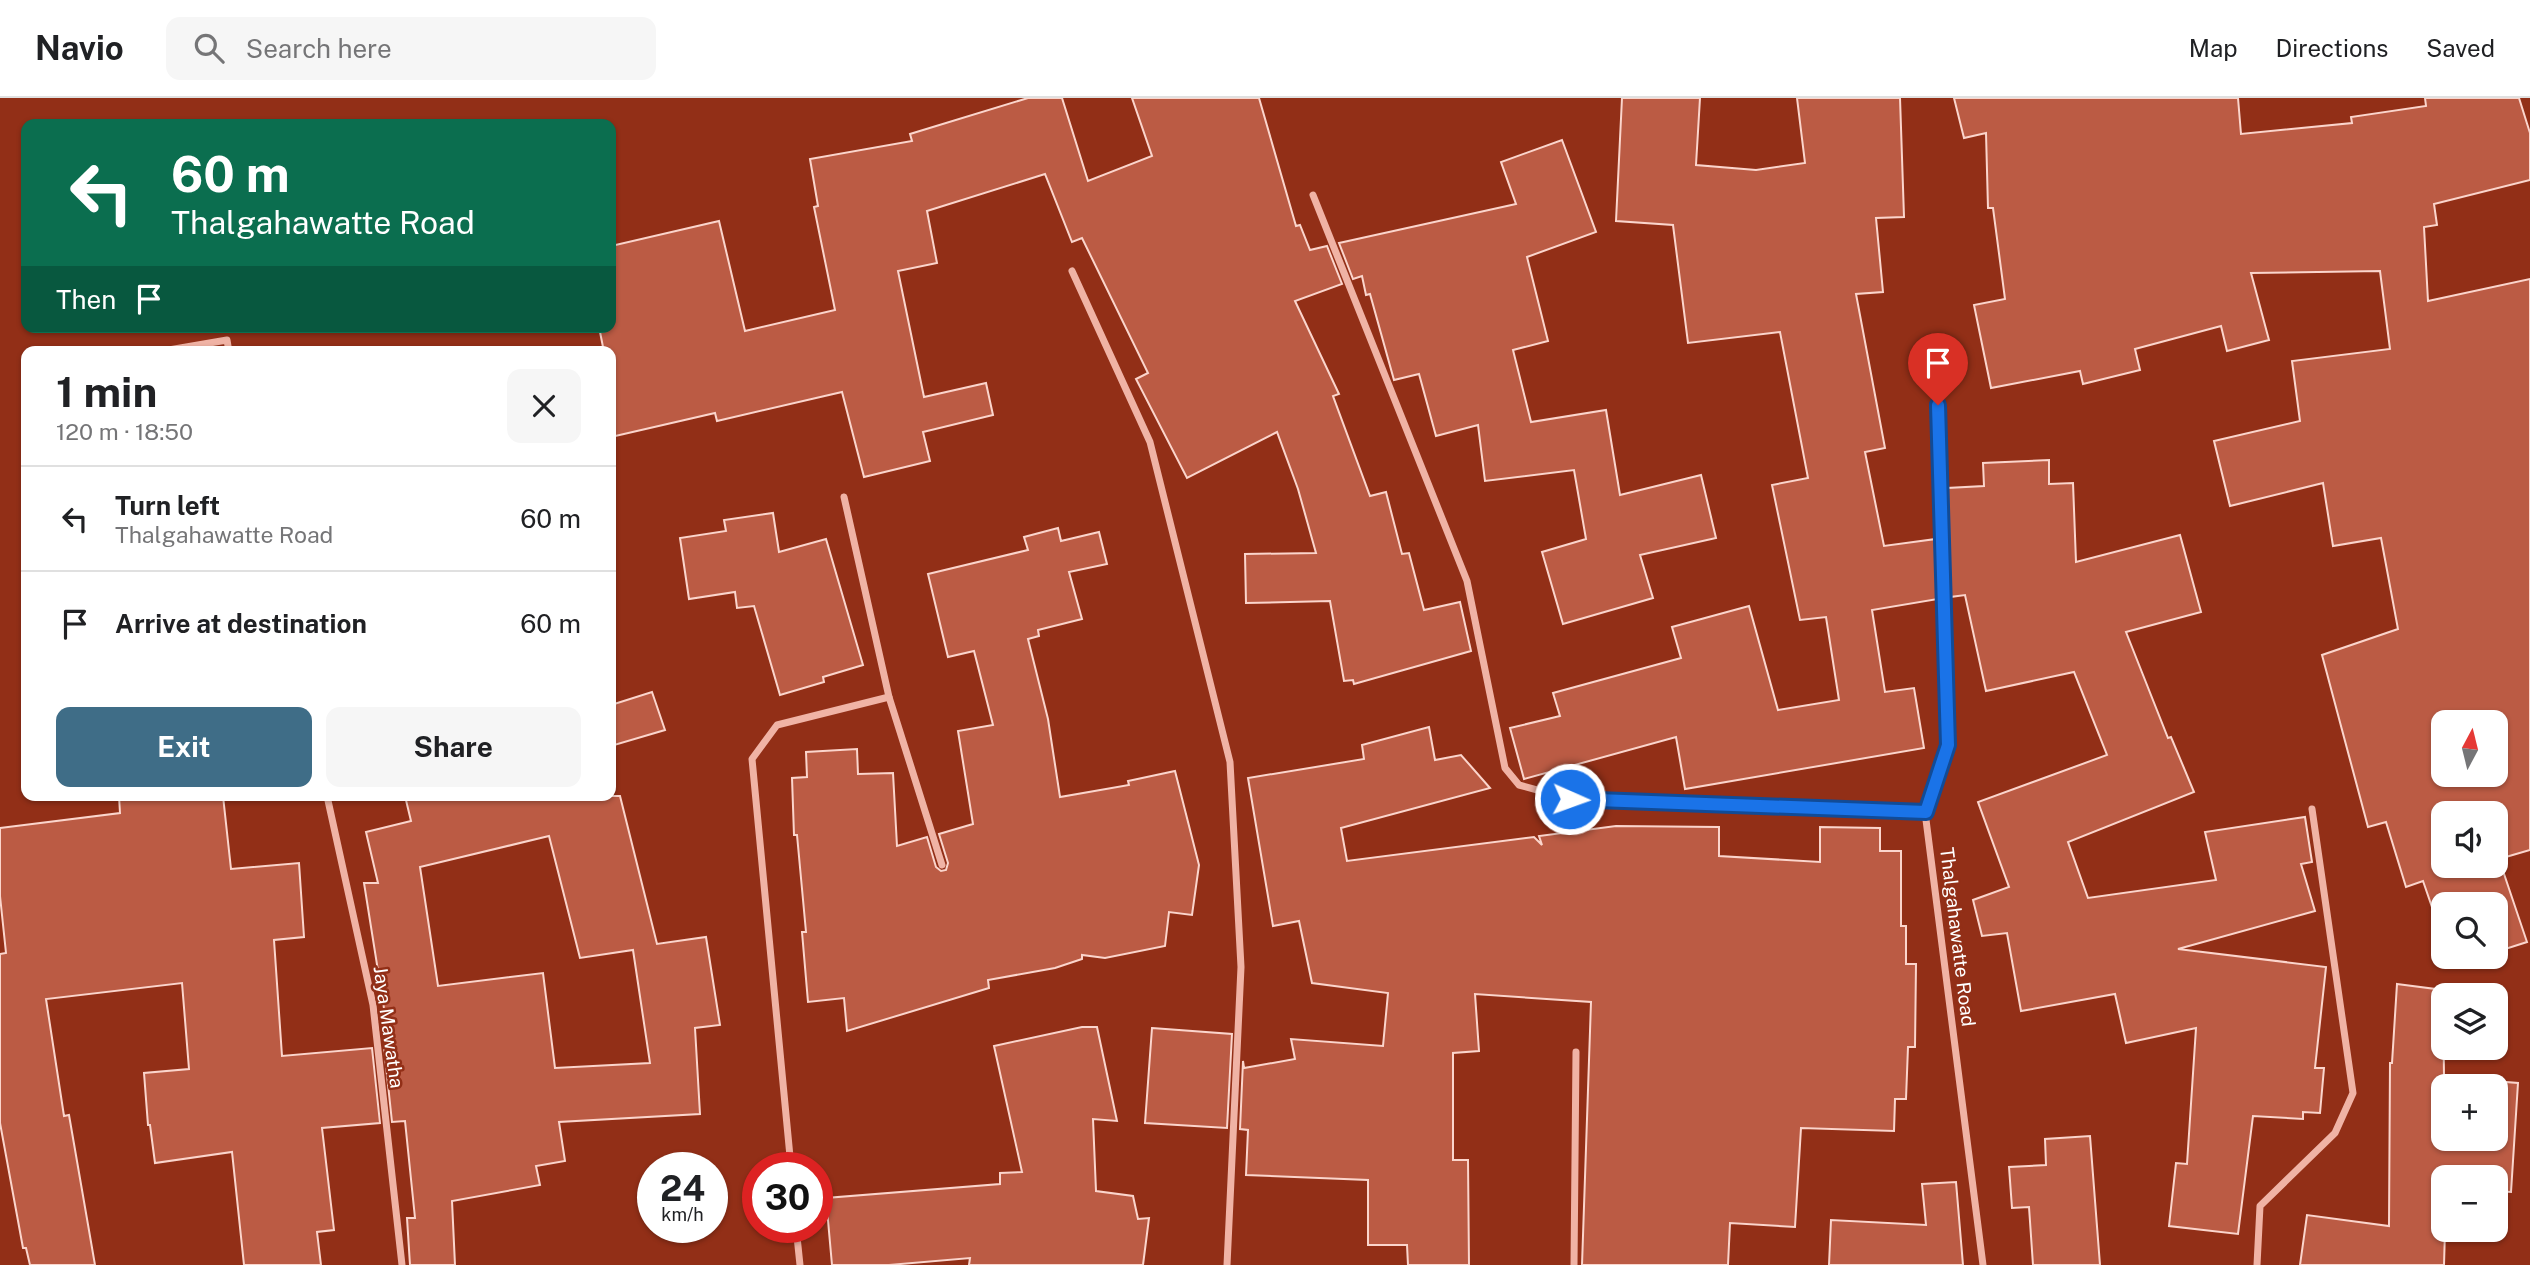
<!DOCTYPE html>
<html lang="en">
<head>
<meta charset="utf-8">
<style>
	:root { --surface:#fff; --page:#f6f6f6; --text:#202124; --muted:#757577; --line:#e0e0e0; --accent:#3f6d87 }
	body { margin:0; font-family:"Public Sans",sans-serif; background:var(--page); color:var(--text); height:100vh; display:flex; flex-direction:column; font-size:26px; white-space:nowrap }
	* { box-sizing:border-box; margin:0 }
	p { font-size:23px; color:var(--muted) }
	.icon { flex:none; width:38px; height:38px; fill:none; stroke:currentColor; stroke-width:2; stroke-linecap:round; stroke-linejoin:round }
	.map { position:relative; flex:1; overflow:hidden }
	.details { position:absolute; left:21px; top:248px; width:595px; height:455px; display:flex; flex-direction:column; background:var(--surface); border-radius:14px; box-shadow:0 2px 5px #0004 }
	.details>* { flex:none }
	.top-card { position:absolute; left:21px; top:21px; width:595px; height:214px; border-radius:14px; box-shadow:0 2px 5px #0004; background:#0b6e4f; color:#fff; overflow:hidden }
	.needle { width:46px; rotate:7deg }
	.buttons { position:absolute; left:2431px; top:612px; display:grid; gap:14px }
	.buttons a { display:grid; place-items:center; width:77px; height:77px; border-radius:14px; background:var(--surface); box-shadow:0 2px 5px #0004; font-size:35px }
	.speed { position:absolute; left:637px; top:1054px; display:flex; gap:14px; font-size:35px; font-weight:700; text-align:center }
	.speed>* { display:grid; place-content:center; width:91px; height:91px; border-radius:50%; background:var(--surface); box-shadow:0 2px 5px #0004; line-height:1 }
	.speed small { font-size:18px; font-weight:400 }
	.speed .limit { border:10px solid #d22; background:#fff; color:#111 }
	.pin { position:absolute; display:grid; place-items:center; width:60px; height:60px; color:#fff; margin:-72px -30px; border-radius:50% 50% 50% 0; rotate:-45deg; box-shadow:0 0 7px #0007 }
	.pin .icon { rotate:45deg }
	.me { position:absolute; width:77px; margin:-38px; rotate:92deg; stroke-linejoin:round; filter:drop-shadow(0 0 5px #0008) }
	.turn { display:flex; align-items:center; gap:24px; height:147px; padding:0 35px; font-size:32px }
	.turn .icon { width:91px; height:91px; stroke-width:2.5 }
	.turn b { display:block; font-size:49px; line-height:60px }
	.then { display:flex; align-items:center; height:66px; padding:0 35px; background:#0003; gap:14px; font-size:26px }
	.round { display:grid; place-items:center; flex:none; width:74px; height:74px; border-radius:14px; background:var(--page) }
	.headline { display:flex; align-items:center; justify-content:space-between; height:119px; padding:0 35px }
	h1 { font-size:42px; font-weight:700; line-height:52px }
	.button { display:flex; gap:14px; margin-top:auto; padding:14px 35px }
	.button a { flex:1; height:80px; border-radius:14px; background:var(--accent); color:#fff; font-size:28px; font-weight:700; line-height:80px; text-align:center }
	.button a+a { background:var(--page); color:var(--text) }
	ul { padding:0; list-style:none }
	li { display:flex; align-items:center; gap:21px; height:105px; padding:0 35px; border-top:2px solid var(--line) }
	li div { flex:1 }
	li b { display:block; font-size:26px }
	li em { font-style:normal }
	header { display:flex; align-items:center; gap:42px; box-sizing:border-box; height:98px; padding:0 35px; background:var(--surface); border-bottom:2px solid var(--line) }
	header strong { font-size:33px }
	nav { display:flex; gap:38px; margin-inline-start:auto; font-size:24px }
	.search { width:490px; height:63px; background:var(--page); display:flex; align-items:center; gap:18px; box-sizing:border-box; padding:0 24px; border-radius:14px; color:var(--muted); font-size:26px }
	.map>svg:first-child { display:block }
</style>
</head>
<body>
<header>
<strong>Navio</strong>
<div class="search"><svg class="icon" aria-label="search" viewBox="0 0 24 24"><circle cx="10" cy="10" r="6"/><path d="M15 15l6 6"/></svg>Search here</div>
<nav><a>Map</a><a>Directions</a><a>Saved</a></nav>
</header>
<div class="map">
<svg width="2530" height="1167" viewBox="0 0 2530 1167">
	<rect width="100%" height="100%" fill="#922f17"/>
	<g fill="#bb5b44" stroke="#fbd5cc" stroke-width="2" fill-rule="evenodd">
		<path d="M 1028,0 L 1062,0 L 1088,83 L 1152,58 L 1132,0 L 1259,0 L 1296,128 L 1300,127 L 1310,152 L 1327,148 L 1342,186 L 1295,203 L 1339,296 L 1333,298 L 1370,398 L 1386,394 L 1402,456 L 1409,455 L 1424,512 L 1460,504 L 1471,553 L 1354,586 L 1353,582 L 1344,583 L 1330,503 L 1246,505 L 1245,456 L 1316,455 L 1298,391 L 1277,334 L 1187,380 L 1136,281 L 1148,275 L 1082,140 L 1072,144 L 1045,76 L 927,113 L 937,165 L 898,173 L 924,299 L 986,285 L 993,317 L 923,334 L 930,363 L 864,379 L 842,294 L 717,323 L 715,315 L 611,339 L 611,254 L 604,254 L 599,229 L 611,229 L 611,148 L 719,123 L 745,233 L 835,212 L 814,109 L 818,108 L 810,61 L 912,43 L 910,36 Z"/>
		<path d="M 1622,0 L 1700,0 L 1696,67 L 1756,72 L 1805,65 L 1797,0 L 1900,0 L 1904,119 L 1876,120 L 1883,194 L 1856,196 L 1885,350 L 1865,354 L 1884,448 L 1936,441 L 1938,501 L 1872,512 L 1885,594 L 1914,590 L 1924,650 L 1685,691 L 1676,639 L 1524,681 L 1510,630 L 1560,618 L 1553,595 L 1681,560 L 1672,529 L 1749,508 L 1778,612 L 1839,602 L 1826,519 L 1800,522 L 1772,387 L 1808,380 L 1780,234 L 1688,245 L 1673,127 L 1616,123 Z"/>
		<path d="M 1954,0 L 2238,0 L 2241,36 L 2352,25 L 2351,19 L 2426,8 L 2425,0 L 2519,0 L 2530,35 L 2530,82 L 2434,106 L 2437,127 L 2424,129 L 2428,203 L 2530,181 L 2530,752 L 2499,761 L 2527,844 L 2496,854 L 2496,807 L 2443,807 L 2443,841 L 2423,783 L 2406,789 L 2386,724 L 2368,729 L 2322,557 L 2398,531 L 2381,440 L 2333,448 L 2323,385 L 2230,408 L 2214,343 L 2300,323 L 2292,263 L 2390,251 L 2380,173 L 2251,175 L 2269,242 L 2227,253 L 2221,228 L 2135,251 L 2140,272 L 2083,286 L 2080,273 L 1991,290 L 1974,207 L 2005,201 L 1993,110 L 1988,110 L 1986,35 L 1964,40 ZM 2443,625 L 2496,625 L 2496,677 L 2443,677 ZM 2443,716 L 2496,716 L 2496,768 L 2443,768 Z"/>
		<path d="M 1562,42 L 1596,134 L 1527,159 L 1548,243 L 1513,252 L 1531,324 L 1606,312 L 1620,397 L 1701,377 L 1716,440 L 1640,457 L 1653,500 L 1563,526 L 1542,454 L 1586,441 L 1574,372 L 1485,383 L 1478,327 L 1436,338 L 1419,276 L 1394,282 L 1370,196 L 1366,197 L 1362,178 L 1353,181 L 1339,145 L 1516,106 L 1501,64 Z"/>
		<path d="M 2049,362 L 2049,386 L 2073,385 L 2076,464 L 2180,437 L 2201,514 L 2126,534 L 2168,640 L 2171,639 L 2194,694 L 2068,744 L 2088,800 L 2216,782 L 2205,734 L 2305,719 L 2312,764 L 2301,766 L 2315,813 L 2178,851 L 2326,869 L 2315,970 L 2324,970 L 2320,1015 L 2303,1014 L 2303,1021 L 2253,1018 L 2238,1136 L 2169,1128 L 2176,1065 L 2187,1066 L 2196,930 L 2126,945 L 2115,896 L 2021,913 L 2007,835 L 1982,838 L 1973,802 L 2009,789 L 1978,704 L 2107,657 L 2074,574 L 1986,593 L 1965,497 L 1950,499 L 1947,390 L 1984,388 L 1983,365 Z"/>
		<path d="M 773,415 L 779,454 L 826,441 L 863,567 L 823,579 L 824,584 L 780,597 L 754,508 L 737,510 L 735,494 L 689,501 L 680,440 L 726,433 L 724,422 Z"/>
		<path d="M 1058,430 L 1061,443 L 1099,434 L 1107,466 L 1069,474 L 1082,521 L 1038,532 L 1039,538 L 1028,541 L 1048,621 L 1060,699 L 1129,687 L 1128,683 L 1175,673 L 1199,767 L 1192,817 L 1169,814 L 1165,848 L 1105,860 L 1082,857 L 1082,861 L 1055,870 L 988,882 L 989,890 L 847,933 L 844,900 L 808,904 L 802,834 L 806,834 L 797,737 L 794,737 L 792,680 L 807,679 L 806,654 L 857,651 L 858,676 L 893,675 L 897,748 L 927,739 L 936,769 L 941,773 L 946,772 L 948,765 L 939,736 L 973,726 L 958,633 L 993,627 L 974,553 L 948,559 L 928,476 L 1028,452 L 1024,439 Z"/>
		<path d="M 652,594 L 665,632 L 611,648 L 611,607 Z"/>
		<path d="M 1429,629 L 1435,662 L 1461,657 L 1490,690 L 1341,730 L 1347,763 L 1534,739 L 1542,747 L 1539,738 L 1616,728 L 1719,729 L 1719,758 L 1820,764 L 1820,729 L 1880,730 L 1880,753 L 1901,753 L 1901,828 L 1906,828 L 1906,866 L 1916,866 L 1915,949 L 1908,949 L 1906,1001 L 1895,1001 L 1894,1033 L 1801,1030 L 1795,1129 L 1730,1125 L 1728,1167 L 1582,1167 L 1591,904 L 1475,896 L 1479,953 L 1453,955 L 1453,1062 L 1468,1062 L 1469,1167 L 1408,1167 L 1407,1147 L 1368,1147 L 1368,1082 L 1246,1077 L 1248,1032 L 1240,1031 L 1243,963 L 1244,970 L 1295,961 L 1291,941 L 1383,948 L 1388,895 L 1312,885 L 1299,823 L 1273,828 L 1248,680 L 1364,661 L 1362,647 Z"/>
		<path d="M 119,698 L 223,698 L 231,771 L 299,765 L 304,839 L 274,842 L 282,958 L 372,950 L 380,1025 L 322,1030 L 334,1132 L 317,1134 L 321,1167 L 244,1167 L 232,1054 L 155,1065 L 150,1027 L 148,1027 L 144,975 L 189,971 L 182,885 L 46,901 L 64,1018 L 69,1017 L 95,1167 L 30,1167 L 26,1150 L 23,1150 L 0,1025 L 0,856 L 6,855 L 0,798 L 0,730 L 120,715 Z"/>
		<path d="M 405,698 L 620,698 L 657,846 L 706,839 L 720,927 L 695,930 L 700,1016 L 559,1024 L 565,1063 L 536,1068 L 540,1087 L 452,1103 L 455,1167 L 410,1167 L 407,1120 L 415,1120 L 405,1023 L 392,1024 L 384,949 L 390,948 L 364,785 L 378,785 L 366,734 L 411,723 ZM 549,738 L 580,860 L 633,852 L 650,965 L 555,970 L 543,875 L 438,888 L 420,769 Z"/>
		<path d="M 2449,859 L 2481,859 L 2452,868 Z"/>
		<path d="M 2397,886 L 2443,892 L 2444,979 L 2518,985 L 2511,1094 L 2496,1093 L 2496,1080 L 2443,1080 L 2443,1132 L 2445,1132 L 2444,1167 L 2300,1167 L 2307,1117 L 2389,1128 L 2390,965 L 2392,965 ZM 2443,989 L 2496,989 L 2496,1041 L 2443,1041 Z"/>
		<path d="M 1082,929 L 1097,929 L 1117,1023 L 1093,1021 L 1096,1093 L 1133,1098 L 1138,1121 L 1149,1120 L 1143,1167 L 969,1167 L 970,1160 L 889,1167 L 832,1167 L 826,1100 L 1000,1086 L 1000,1075 L 1022,1074 L 994,948 Z"/>
		<path d="M 1152,930 L 1232,936 L 1227,1030 L 1145,1025 Z"/>
		<path d="M 2090,1038 L 2100,1167 L 2033,1167 L 2029,1109 L 2012,1110 L 2009,1069 L 2046,1067 L 2045,1041 Z"/>
		<path d="M 1956,1084 L 1963,1167 L 1829,1167 L 1831,1122 L 1926,1127 L 1922,1086 Z"/>
	</g>
	<g fill="none" stroke-linecap="round" stroke-linejoin="round">
		<g stroke="#f0b3a5" stroke-width="7">
			<path d="M 1313,97 L 1467,483 L 1505,670 L 1519,687 L 1570,701 L 1925,714"/>
			<path d="M 1072,173 L 1150,344 L 1230,664 L 1241,869 L 1227,1167"/>
			<path d="M 157,254 L 227,242 L 229,254"/>
			<path d="M 1938,307 L 1949,647 L 1925,714 L 1983,1167"/>
			<path d="M 844,399 L 889,599 L 942,767"/>
			<path d="M 327,698 L 373,907 L 402,1167"/>
			<path d="M 791,1069 L 752,661 L 777,627 L 889,599"/>
			<path d="M 796,1129 L 800,1167"/>
			<path d="M 1574,1167 L 1576,954"/>
			<path d="M 2257,1167 L 2260,1108 L 2335,1035 L 2353,995 L 2312,711"/>
		</g>
	</g>
	<g fill="none" stroke-linecap="round" stroke-linejoin="round">
		<g stroke="#114b97" stroke-width="18">
			<path id="route" d="M 1570,701 L 1926,714 L 1948,647 L 1938,307"/>
		</g>
		<use href="#route" stroke="#1a73e8" stroke-width="12"/>
	</g>
	<g text-anchor="middle" dominant-baseline="central" stroke-width="5" stroke-linejoin="round" paint-order="stroke">
		<g font-size="19" fill="#fff" stroke="#922f17">
			<text transform="translate(1958 839) rotate(83)">Thalgahawatte Road</text>
			<text transform="translate(389 929) rotate(82)">Jaya Mawatha</text>
		</g>
	</g>
</svg>
<div class="buttons">
<a><svg class="needle" viewBox="-14 -14 28 28"><path d="M0-13l5 13h-10z" fill="#e53935"/><path d="M0 13l5-13h-10z" fill="#757577"/></svg></a>
<a><svg class="icon" aria-label="sound" viewBox="0 0 24 24"><path d="M4 9h4l5-4v14l-5-4H4zM17 9q2 3 0 6"/></svg></a>
<a><svg class="icon" aria-label="search" viewBox="0 0 24 24"><circle cx="10" cy="10" r="6"/><path d="M15 15l6 6"/></svg></a>
<a><svg class="icon" aria-label="layers" viewBox="0 0 24 24"><path d="M12 4l9 5-9 5-9-5zM3 14l9 5 9-5"/></svg></a>
<a>+</a>
<a>−</a>
</div>
<div class="speed"><div>24<small>km/h</small></div><div class="limit">30</div></div>
<div class="pin" style="left:1938px;top:307px;background:#d93025"><svg class="icon" aria-label="arrive" viewBox="0 0 24 24"><path d="M6 21V4h12l-3 4 3 4H6"/></svg></div>
<svg class="me" style="left:1570px;top:701px" viewBox="-20 -20 40 40"><circle r="17" fill="#1a73e8" stroke="#fff" stroke-width="3"/><path d="M0-11L8 9 0 5-8 9z" fill="#fff"/></svg>
<div class="top-card">
<div class="turn"><svg class="icon" aria-label="left" viewBox="0 0 24 24"><path d="M17 20v-9H6M10 6l-5 5 5 5"/></svg><div><b>60 m</b>Thalgahawatte Road</div></div>
<div class="then">Then<svg class="icon" aria-label="arrive" viewBox="0 0 24 24"><path d="M6 21V4h12l-3 4 3 4H6"/></svg></div>
</div>
<section class="details">
<div class="headline"><div><h1>1 min</h1><p>120 m · 18:50</p></div><a class="round"><svg class="icon" aria-label="close" viewBox="0 0 24 24"><path d="M6 6l12 12M18 6L6 18"/></svg></a></div>
<ul>
<li><svg class="icon" aria-label="left" viewBox="0 0 24 24"><path d="M17 20v-9H6M10 6l-5 5 5 5"/></svg><div><b>Turn left</b><p>Thalgahawatte Road</p></div><em>60 m</em></li>
<li><svg class="icon" aria-label="arrive" viewBox="0 0 24 24"><path d="M6 21V4h12l-3 4 3 4H6"/></svg><div><b>Arrive at destination</b></div><em>60 m</em></li>
</ul>
<div class="button"><a>Exit</a><a>Share</a></div>
</section>
</div>
</body>
</html>
